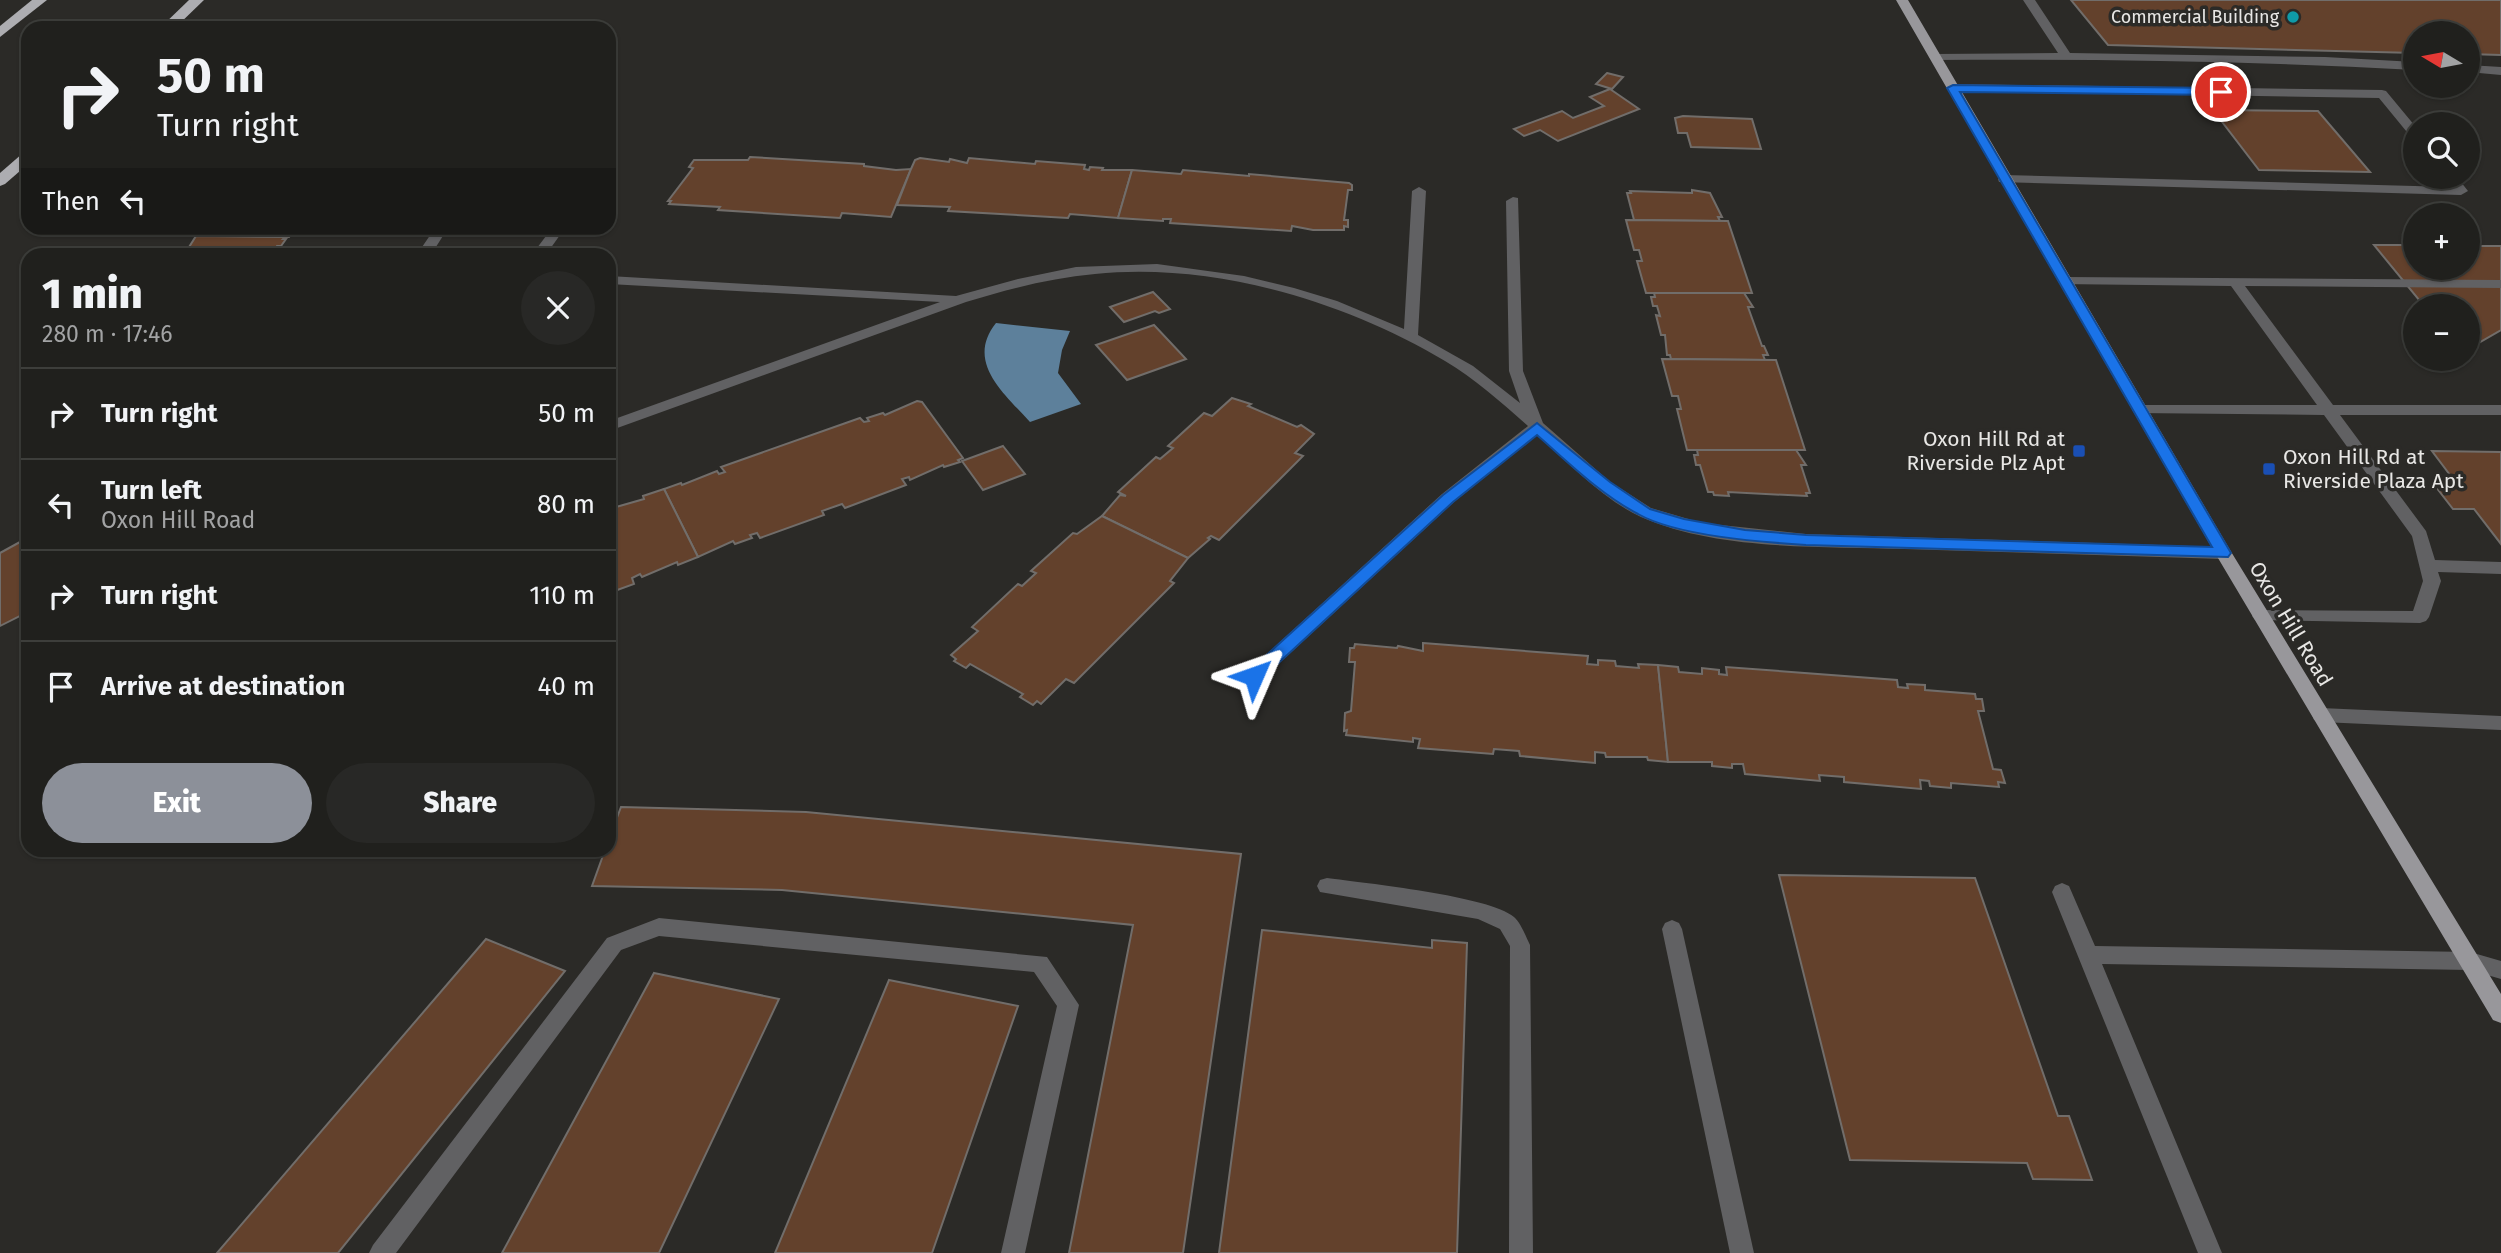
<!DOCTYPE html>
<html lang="en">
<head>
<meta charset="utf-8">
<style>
	:root { --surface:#20201d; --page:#282826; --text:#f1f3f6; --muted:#a2a3a4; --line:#3d3e3b; --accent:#8c9099 }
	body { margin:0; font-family:"Fira Sans",sans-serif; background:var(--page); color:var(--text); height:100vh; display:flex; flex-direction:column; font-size:26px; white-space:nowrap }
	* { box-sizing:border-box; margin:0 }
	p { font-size:23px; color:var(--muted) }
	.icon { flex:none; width:38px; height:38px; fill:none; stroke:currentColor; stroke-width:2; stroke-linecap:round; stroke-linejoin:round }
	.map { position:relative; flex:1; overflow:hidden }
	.panel { position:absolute; left:21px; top:248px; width:595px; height:609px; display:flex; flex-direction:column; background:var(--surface); border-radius:21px; box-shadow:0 2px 5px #0004,0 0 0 2px var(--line) }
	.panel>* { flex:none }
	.top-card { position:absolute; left:21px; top:21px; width:595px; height:214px; border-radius:21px; box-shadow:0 2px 5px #0004,0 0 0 2px var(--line); background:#20201d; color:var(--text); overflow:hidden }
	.needle { width:46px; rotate:280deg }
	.fabs { position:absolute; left:2403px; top:21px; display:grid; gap:14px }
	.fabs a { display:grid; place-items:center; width:77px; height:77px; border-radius:50%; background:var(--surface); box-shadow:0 2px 5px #0004,0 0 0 2px var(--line); font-size:35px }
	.pin { position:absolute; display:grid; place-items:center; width:60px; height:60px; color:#fff; margin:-30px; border:4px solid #fff; border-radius:50%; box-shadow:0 2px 7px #0007 }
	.me { position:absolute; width:77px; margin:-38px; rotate:47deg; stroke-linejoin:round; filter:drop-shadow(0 0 5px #0008) }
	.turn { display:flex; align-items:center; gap:24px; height:147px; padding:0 21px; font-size:32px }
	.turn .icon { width:91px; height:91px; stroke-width:2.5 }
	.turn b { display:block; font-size:49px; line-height:60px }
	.then { display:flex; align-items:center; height:66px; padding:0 21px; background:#0003; gap:14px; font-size:26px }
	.round { display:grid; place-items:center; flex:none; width:74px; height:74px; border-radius:37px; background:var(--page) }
	.head { display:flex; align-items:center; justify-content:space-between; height:119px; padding:0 21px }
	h1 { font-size:42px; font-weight:800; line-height:52px }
	.action { display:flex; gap:14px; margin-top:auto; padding:14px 21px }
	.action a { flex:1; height:80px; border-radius:42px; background:var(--accent); color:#fff; font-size:28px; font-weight:800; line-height:80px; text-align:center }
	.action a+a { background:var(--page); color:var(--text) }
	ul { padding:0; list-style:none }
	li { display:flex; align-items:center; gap:21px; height:91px; padding:0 21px; border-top:2px solid var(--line) }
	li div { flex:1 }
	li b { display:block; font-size:26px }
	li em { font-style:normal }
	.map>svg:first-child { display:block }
</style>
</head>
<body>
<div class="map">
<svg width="2501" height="1253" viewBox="0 0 2501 1253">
	<rect width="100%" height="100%" fill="#2b2a27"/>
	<path fill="#5d809b" d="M 996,323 L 1070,331 L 1062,350 L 1058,373 L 1081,404 L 1030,422 C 1004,393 965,362 996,323 Z"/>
	<g fill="#63412c" stroke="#716d6a" stroke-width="2">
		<path d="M 2071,0 L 2501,0 L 2501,55 L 2468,54 L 2468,33 L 2415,33 L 2415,53 L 2108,45 Z"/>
		<path d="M 1607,73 L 1623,77 L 1612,89 L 1596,84 Z"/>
		<path d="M 1610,89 L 1639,109 L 1558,141 L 1540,130 L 1524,136 L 1514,129 L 1562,111 L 1573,118 L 1604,106 L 1590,97 Z"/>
		<path d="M 2213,110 L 2318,111 L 2370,172 L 2259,170 Z"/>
		<path d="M 1683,116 L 1752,119 L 1761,149 L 1691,147 L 1687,133 L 1678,133 L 1675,118 Z"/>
		<path d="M 750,157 L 864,164 L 864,166 L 896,170 L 911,169 L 891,217 L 842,213 L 840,218 L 718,210 L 720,207 L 669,204 L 671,201 L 668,201 L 693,168 L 689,167 L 694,160 L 748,160 Z"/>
		<path d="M 920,158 L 949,162 L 950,159 L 967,163 L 969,158 L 1035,164 L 1036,161 L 1085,165 L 1084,169 L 1089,170 L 1090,167 L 1103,168 L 1102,170 L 1132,170 L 1118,218 L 1070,214 L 1068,218 L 948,211 L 950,207 L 897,205 L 911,169 L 915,160 Z"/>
		<path d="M 1132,170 L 1181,174 L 1183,170 L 1249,176 L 1249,174 L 1349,183 L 1352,185 L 1352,190 L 1348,190 L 1344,220 L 1348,220 L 1348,227 L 1344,226 L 1344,230 L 1313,230 L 1292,226 L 1291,231 L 1170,223 L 1171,219 L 1163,219 L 1163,221 L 1118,218 Z"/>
		<path d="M 1692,190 L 1710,193 L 1722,217 L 1718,217 L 1720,221 L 1634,220 L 1627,193 L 1631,193 L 1630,191 L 1692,193 Z"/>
		<path d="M 1626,220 L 1728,221 L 1752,293 L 1646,293 L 1637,261 L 1642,261 L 1639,250 L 1634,250 Z"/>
		<path d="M 204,228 L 292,228 L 295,229 L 289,237 L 285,237 L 196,236 Z"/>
		<path d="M 196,236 L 285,237 L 283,239 L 286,239 L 281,246 L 277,246 L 270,256 L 178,256 L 184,255 Z"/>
		<path d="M 2374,245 L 2415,245 L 2415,268 L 2468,268 L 2468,246 L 2501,246 L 2501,330 L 2468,349 L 2468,306 L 2424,306 Z"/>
		<path d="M 1153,292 L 1170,309 L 1159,313 L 1155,311 L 1124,322 L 1110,307 Z"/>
		<path d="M 1654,293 L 1744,293 L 1753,307 L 1748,307 L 1762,346 L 1764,346 L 1768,355 L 1763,355 L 1765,360 L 1671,359 L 1670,355 L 1667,355 L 1665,335 L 1661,335 L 1656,315 L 1660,316 L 1657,306 L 1653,306 L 1651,297 L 1655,297 Z"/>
		<path d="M 1154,325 L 1186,359 L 1127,380 L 1096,345 Z"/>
		<path d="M 1662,359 L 1776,360 L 1805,450 L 1687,450 L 1677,409 L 1681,409 L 1678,396 L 1672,396 Z"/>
		<path d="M 1232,398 L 1251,404 L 1248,406 L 1297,427 L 1301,425 L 1314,434 L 1295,453 L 1303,456 L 1219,540 L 1211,536 L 1208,538 L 1210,539 L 1188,558 L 1102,516 L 1120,495 L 1126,496 L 1118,492 L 1156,457 L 1160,459 L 1173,448 L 1168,446 L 1204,413 L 1212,416 Z"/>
		<path d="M 917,401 L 922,402 L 963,458 L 958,460 L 960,462 L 944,467 L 943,465 L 910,480 L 909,477 L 902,479 L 906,485 L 845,508 L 842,504 L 822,511 L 824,515 L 760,538 L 757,533 L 750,535 L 752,538 L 735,544 L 733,541 L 698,557 L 664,489 L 681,483 L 682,485 L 717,471 L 719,474 L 725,472 L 721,467 L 860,418 L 864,422 L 869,421 L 867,418 L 883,413 L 885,415 Z"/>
		<path d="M 1003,446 L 1025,474 L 983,490 L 962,461 Z"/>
		<path d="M 1697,450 L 1796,450 L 1806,465 L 1801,465 L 1810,493 L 1806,493 L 1807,496 L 1728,492 L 1729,496 L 1714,495 L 1713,492 L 1708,492 L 1700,465 L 1696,465 L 1694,455 L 1698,455 Z"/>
		<path d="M 2432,451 L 2501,452 L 2501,544 L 2474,509 L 2453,509 L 2436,487 L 2459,487 Z"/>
		<path d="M 664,489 L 698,557 L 678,565 L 677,562 L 642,577 L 640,574 L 632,578 L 634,584 L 609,593 L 609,509 L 644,499 L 643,496 Z"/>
		<path d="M 1102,516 L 1188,558 L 1170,581 L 1174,583 L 1074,683 L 1066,679 L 1041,704 L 1037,701 L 1033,705 L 1020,697 L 1023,694 L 970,664 L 966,668 L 954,661 L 956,659 L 951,655 L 978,631 L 972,627 L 1018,584 L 1022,586 L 1036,573 L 1031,571 L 1073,533 L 1077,534 Z"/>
		<path d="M 28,541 L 28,612 L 0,626 L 0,553 L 20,542 L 21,544 Z"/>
		<path d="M 1423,643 L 1588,656 L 1587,664 L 1598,665 L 1598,660 L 1615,661 L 1616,666 L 1639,668 L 1638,664 L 1658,665 L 1668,762 L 1648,760 L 1647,757 L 1606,757 L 1605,753 L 1595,752 L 1595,763 L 1520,756 L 1519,751 L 1494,749 L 1493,754 L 1418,748 L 1420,739 L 1413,738 L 1413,742 L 1346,735 L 1347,730 L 1344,731 L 1345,713 L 1351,711 L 1355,662 L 1349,662 L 1350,648 L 1354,648 L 1355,644 L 1397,648 L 1398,646 L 1423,651 Z"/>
		<path d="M 1658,665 L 1678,667 L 1679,672 L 1702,674 L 1702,668 L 1719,670 L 1719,674 L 1727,675 L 1726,667 L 1897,680 L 1898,687 L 1908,688 L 1907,684 L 1925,685 L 1925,690 L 1975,694 L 1976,699 L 1982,699 L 1984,711 L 1978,711 L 1993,769 L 2001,770 L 2005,783 L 1998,782 L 1999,787 L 1951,783 L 1951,788 L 1930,786 L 1929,781 L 1920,780 L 1921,789 L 1844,782 L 1844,777 L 1819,775 L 1820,781 L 1745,774 L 1743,764 L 1732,764 L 1732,768 L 1712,766 L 1712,762 L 1668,762 Z"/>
		<path d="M 621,807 L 806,812 L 1241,854 L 1183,1253 L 1069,1253 L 1133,925 L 782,890 L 592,886 L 605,850 L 609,850 L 609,839 Z"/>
		<path d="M 1779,875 L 1975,878 L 2058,1116 L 2069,1116 L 2092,1180 L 2033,1179 L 2027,1163 L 1850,1160 Z"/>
		<path d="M 1262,930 L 1432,948 L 1432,940 L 1467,943 L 1457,1253 L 1219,1253 Z"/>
		<path d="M 486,939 L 565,971 L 338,1253 L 217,1253 Z"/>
		<path d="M 654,973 L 779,999 L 659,1253 L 502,1253 Z"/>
		<path d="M 889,980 L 1018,1006 L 932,1253 L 775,1253 Z"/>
	</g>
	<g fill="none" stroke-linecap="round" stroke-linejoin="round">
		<g fill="#616163" fill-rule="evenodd">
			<path d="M 2023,0 L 2035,0 L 2070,53 L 2325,57 L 2415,62 L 2415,70 C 2255,61 2095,59 1935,60 L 1929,57 L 1935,54 L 2058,53 Z"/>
			<path d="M 2468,65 L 2501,67 L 2501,75 L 2468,72 Z"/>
			<path d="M 1953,84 L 2382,90 L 2386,91 L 2415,126 L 2415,138 L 2411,137 L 2379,98 L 1949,91 L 1947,88 Z"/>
			<path d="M 609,148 L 618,152 L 609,160 Z"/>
			<path d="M 2004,175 L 2451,187 L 2444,177 L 2457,177 L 2468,191 L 2461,195 L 1999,182 L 1998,179 Z"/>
			<path d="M 1419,187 L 1426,191 L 1418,335 L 1473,366 L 1520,403 L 1509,371 L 1506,201 L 1513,197 L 1518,198 L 1523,371 L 1543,423 L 1609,481 L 1651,508 L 1702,523 L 1806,534 L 2223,547 L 2231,553 L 2223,559 C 2117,556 2010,552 1904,549 C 1821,546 1718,551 1641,517 C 1602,499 1569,463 1537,435 L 1454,502 L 1260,681 L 1248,681 L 1245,676 L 1248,671 L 1442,494 L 1528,426 C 1502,403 1475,379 1445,361 C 1344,301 1214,262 1095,274 C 1051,278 1008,289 966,302 L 609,431 L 609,421 L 940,302 L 609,284 L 609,276 L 956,296 L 1018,279 L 1076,267 L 1157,264 L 1244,276 L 1294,288 L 1337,301 L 1404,329 L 1412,191 Z"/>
			<path d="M 435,228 L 448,228 L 434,250 L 435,256 L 421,256 L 420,250 Z"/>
			<path d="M 552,228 L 565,228 L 545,256 L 531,256 Z"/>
			<path d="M 2064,277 L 2501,280 L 2501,288 L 2245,286 L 2333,405 L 2501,405 L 2501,415 L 2340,415 L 2426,531 L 2435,560 L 2501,562 L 2501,574 L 2438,572 L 2441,581 L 2429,617 L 2426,621 L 2420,623 L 2255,620 L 2252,616 L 2255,612 L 2261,610 L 2413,611 L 2423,581 L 2412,536 L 2324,415 L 2135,413 L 2132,410 L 2140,405 L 2317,405 L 2231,286 L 2059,284 L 2059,278 Z"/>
			<path d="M 2321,708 L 2501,716 L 2501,730 L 2321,722 L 2314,720 L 2312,715 L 2314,710 Z"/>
			<path d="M 1327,878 C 1364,883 1490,896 1514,917 C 1521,923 1526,937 1530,945 L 1533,1253 L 1509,1253 L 1510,946 L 1500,929 L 1478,919 L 1320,892 L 1317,886 L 1320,880 Z"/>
			<path d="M 2062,883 L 2069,886 L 2095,946 L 2470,952 L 2501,961 L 2501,979 L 2470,970 L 2102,964 L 2222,1253 L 2198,1253 L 2052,892 L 2055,886 Z"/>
			<path d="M 659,918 L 1047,957 L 1079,1005 L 1025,1253 L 1001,1253 L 1057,1006 L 1034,972 L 659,936 L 621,950 L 396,1253 L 369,1253 L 373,1245 L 607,938 Z"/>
			<path d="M 1672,920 L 1679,923 L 1682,929 L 1754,1253 L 1730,1253 L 1662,929 L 1665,923 Z"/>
		</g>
		<path fill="#98979b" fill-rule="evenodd" d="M 1896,0 L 1908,0 L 2230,550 L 2501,994 L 2501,1023 L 2493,1020 L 2215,553 Z"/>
		<g fill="#adadb1" fill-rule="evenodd">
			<path d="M 32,0 L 47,0 L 0,37 L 0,26 Z"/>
			<path d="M 189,0 L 204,0 L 175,28 L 160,28 Z"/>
			<path d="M 28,151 L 28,164 L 5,184 L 0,186 L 0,173 L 23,153 Z"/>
		</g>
	</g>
	<path fill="#1a73e8" stroke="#114b97" stroke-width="2" d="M 1953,85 L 2221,88 L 2227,92 L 2221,95 L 1960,92 L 2231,553 L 2228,557 L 1806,545 C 1760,542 1677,536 1638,514 C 1600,494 1569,463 1537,435 L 1453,502 L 1260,680 L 1249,680 L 1246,676 L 1249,671 L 1443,495 L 1537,423 L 1610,482 L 1650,509 L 1684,519 L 1745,530 L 1806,535 L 2212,547 L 1947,88 Z"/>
	<circle fill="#0f9aa8" stroke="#2b2a27" stroke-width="2.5" cx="2293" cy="17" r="7"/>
	<g fill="#1a4fb4" stroke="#2b2a27" stroke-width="2.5">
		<rect x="2072" y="444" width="14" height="14" rx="3.5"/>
		<rect x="2262" y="462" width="14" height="14" rx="3.5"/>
	</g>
	<g text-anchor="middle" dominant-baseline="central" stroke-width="7" stroke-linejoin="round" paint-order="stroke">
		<g font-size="18" fill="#e8e7e5" stroke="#2b2a27" text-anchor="end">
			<text x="2279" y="17">Commercial Building</text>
		</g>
		<g font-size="21" fill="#e8e7e5" stroke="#2b2a27" text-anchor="end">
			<text x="2065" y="439">Oxon Hill Rd at<tspan x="2065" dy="24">Riverside Plz Apt</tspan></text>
			<text x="2283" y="457" text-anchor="start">Oxon Hill Rd at<tspan x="2283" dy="24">Riverside Plaza Apt</tspan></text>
		</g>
		<g font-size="21" fill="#e8e7e5" stroke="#2b2a27">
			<text transform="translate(2291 624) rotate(59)">Oxon Hill Road</text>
		</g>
	</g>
</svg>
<div class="fabs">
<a><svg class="needle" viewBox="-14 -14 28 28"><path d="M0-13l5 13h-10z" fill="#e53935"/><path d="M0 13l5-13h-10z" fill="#a2a3a4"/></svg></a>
<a><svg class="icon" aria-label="search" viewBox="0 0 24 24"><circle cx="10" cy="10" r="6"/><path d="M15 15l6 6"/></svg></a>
<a>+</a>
<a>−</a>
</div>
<div class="pin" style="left:2221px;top:92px;background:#d93025"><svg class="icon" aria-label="arrive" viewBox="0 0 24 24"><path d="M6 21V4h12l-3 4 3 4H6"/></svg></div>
<svg class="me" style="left:1254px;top:676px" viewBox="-20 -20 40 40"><path d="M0-17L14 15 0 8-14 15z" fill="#1a73e8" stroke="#fff" stroke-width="4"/></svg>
<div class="top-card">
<div class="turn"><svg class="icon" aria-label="right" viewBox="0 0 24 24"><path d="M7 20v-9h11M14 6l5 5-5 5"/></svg><div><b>50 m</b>Turn right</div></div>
<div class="then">Then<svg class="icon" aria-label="left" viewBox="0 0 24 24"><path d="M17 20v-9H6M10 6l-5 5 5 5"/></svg></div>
</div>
<section class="panel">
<div class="head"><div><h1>1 min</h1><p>280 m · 17:46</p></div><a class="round"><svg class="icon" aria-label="close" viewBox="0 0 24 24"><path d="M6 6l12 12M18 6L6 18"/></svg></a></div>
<ul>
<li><svg class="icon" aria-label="right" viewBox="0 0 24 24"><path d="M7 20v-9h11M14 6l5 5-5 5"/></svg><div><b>Turn right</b></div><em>50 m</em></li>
<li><svg class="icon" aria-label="left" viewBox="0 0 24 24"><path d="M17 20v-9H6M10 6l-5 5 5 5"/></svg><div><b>Turn left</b><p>Oxon Hill Road</p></div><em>80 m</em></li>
<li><svg class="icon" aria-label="right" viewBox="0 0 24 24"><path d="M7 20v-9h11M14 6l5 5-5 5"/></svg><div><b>Turn right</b></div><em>110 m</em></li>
<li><svg class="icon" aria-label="arrive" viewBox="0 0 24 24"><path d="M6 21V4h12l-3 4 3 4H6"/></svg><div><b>Arrive at destination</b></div><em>40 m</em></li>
</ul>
<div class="action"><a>Exit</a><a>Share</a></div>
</section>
</div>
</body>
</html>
